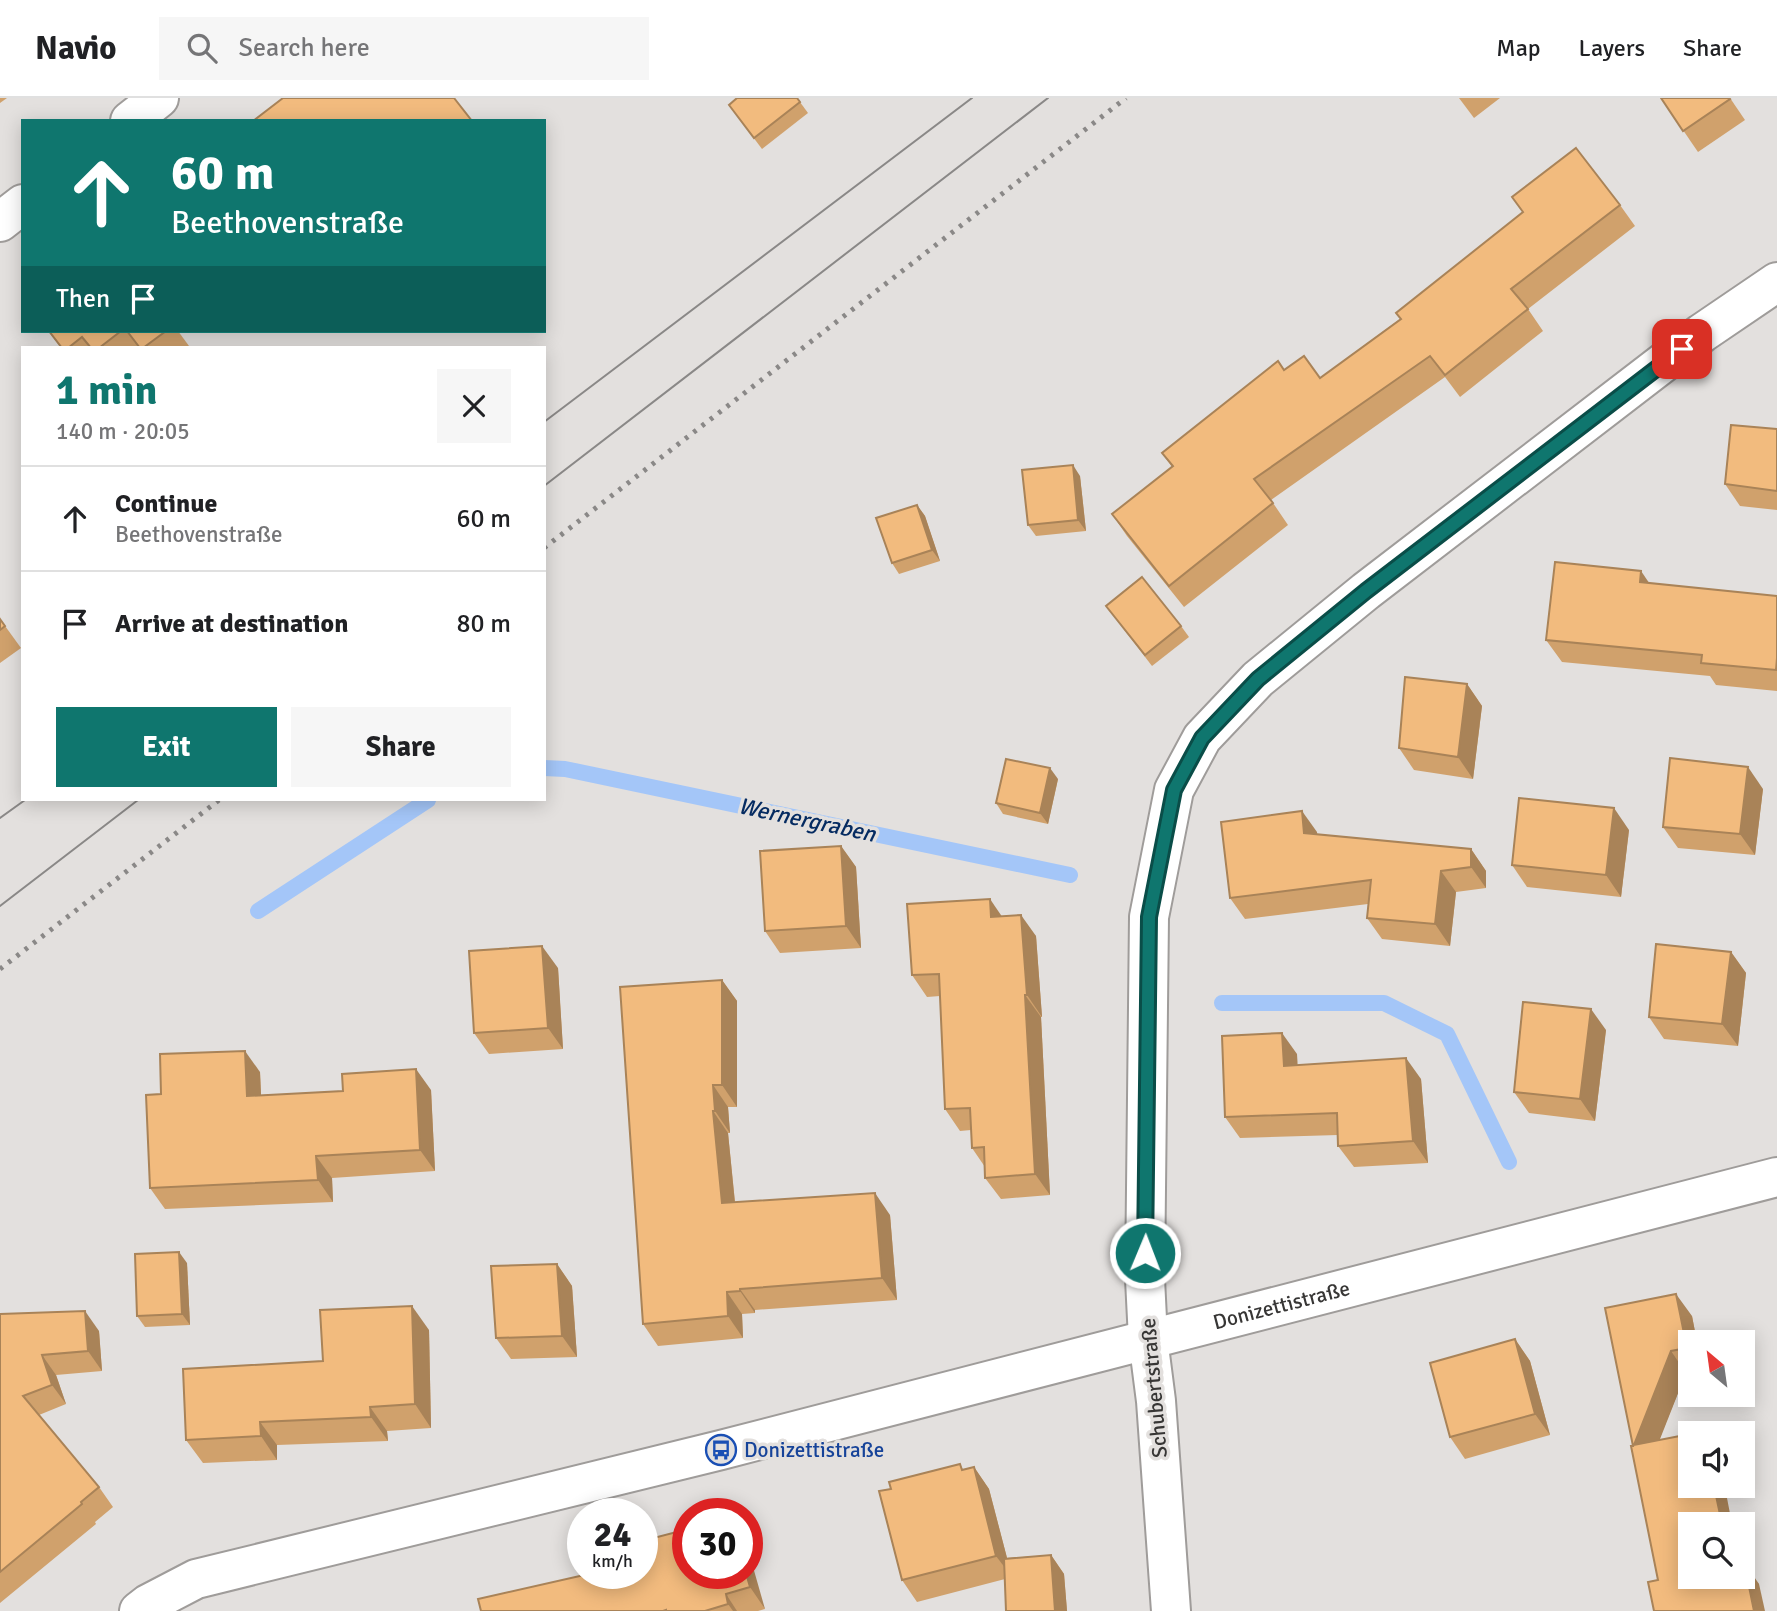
<!DOCTYPE html>
<html lang="en">
<head>
<meta charset="utf-8">
<style>
	:root { --surface:#fff; --page:#f6f6f6; --text:#202124; --muted:#757577; --line:#e0e0e0; --accent:#0f766e }
	body { margin:0; font-family:Signika,sans-serif; background:var(--page); color:var(--text); height:100vh; display:flex; flex-direction:column; font-size:26px; white-space:nowrap }
	* { box-sizing:border-box; margin:0 }
	p { font-size:23px; color:var(--muted) }
	.icon { flex:none; width:38px; height:38px; fill:none; stroke:currentColor; stroke-width:2; stroke-linecap:round; stroke-linejoin:round }
	.map { position:relative; flex:1; overflow:hidden }
	.panel { position:absolute; left:21px; top:248px; width:525px; height:455px; display:flex; flex-direction:column; background:var(--surface); border-radius:0px; box-shadow:0 4px 18px #0003 }
	.panel>* { flex:none }
	.hud { position:absolute; left:21px; top:21px; width:525px; height:214px; border-radius:0px; box-shadow:0 4px 18px #0003; background:#0f766e; color:#fff; overflow:hidden }
	.needle { width:46px; rotate:331deg }
	.tools { position:absolute; left:1678px; top:1232px; display:grid; gap:14px }
	.tools a { display:grid; place-items:center; width:77px; height:77px; border-radius:0px; background:var(--surface); box-shadow:0 4px 18px #0003; font-size:35px }
	.speed { position:absolute; left:567px; top:1400px; display:flex; gap:14px; font-size:35px; font-weight:700; text-align:center }
	.speed>* { display:grid; place-content:center; width:91px; height:91px; border-radius:50%; background:var(--surface); box-shadow:0 4px 18px #0003; line-height:1 }
	.speed small { font-size:18px; font-weight:400 }
	.speed .limit { border:10px solid #d22; background:#fff; color:#111 }
	.pin { position:absolute; display:grid; place-items:center; width:60px; height:60px; color:#fff; margin:-30px; border-radius:14px; box-shadow:0 4px 10px #0006 }
	.me { position:absolute; width:77px; margin:-38px; rotate:1deg; stroke-linejoin:round; filter:drop-shadow(0 0 5px #0008) }
	.turn { display:flex; align-items:center; gap:24px; height:147px; padding:0 35px; font-size:32px }
	.turn .icon { width:91px; height:91px; stroke-width:2.5 }
	.turn b { display:block; font-size:49px; line-height:60px }
	.then { display:flex; align-items:center; height:66px; padding:0 35px; background:#0003; gap:14px; font-size:26px }
	.round { display:grid; place-items:center; flex:none; width:74px; height:74px; border-radius:0px; background:var(--page) }
	.headline { display:flex; align-items:center; justify-content:space-between; height:119px; padding:0 35px }
	h1 { font-size:42px; font-weight:700; line-height:52px; color:var(--accent) }
	.button { display:flex; gap:14px; margin-top:auto; padding:14px 35px }
	.button a { flex:1; height:80px; border-radius:0px; background:var(--accent); color:#fff; font-size:28px; font-weight:700; line-height:80px; text-align:center }
	.button a+a { background:var(--page); color:var(--text) }
	ul { padding:0; list-style:none }
	li { display:flex; align-items:center; gap:21px; height:105px; padding:0 35px; border-top:2px solid var(--line) }
	li div { flex:1 }
	li b { display:block; font-size:26px }
	li em { font-style:normal }
	header { display:flex; align-items:center; gap:42px; box-sizing:border-box; height:98px; padding:0 35px; background:var(--surface); border-bottom:2px solid var(--line) }
	header strong { font-size:33px }
	nav { display:flex; gap:38px; margin-inline-start:auto; font-size:24px }
	.search { width:490px; height:63px; background:var(--page); display:flex; align-items:center; gap:18px; box-sizing:border-box; padding:0 24px; border-radius:0px; color:var(--muted); font-size:26px }
	.map>svg:first-child { display:block }
</style>
</head>
<body>
<header>
<strong>Navio</strong>
<div class="search"><svg class="icon" aria-label="search" viewBox="0 0 24 24"><circle cx="10" cy="10" r="6"/><path d="M15 15l6 6"/></svg>Search here</div>
<nav><a>Map</a><a>Layers</a><a>Share</a></nav>
</header>
<div class="map">
<svg width="1777" height="1513" viewBox="0 0 1777 1513">
	<rect width="100%" height="100%" fill="#e3e0de"/>
	<g fill="none" stroke-linecap="round" stroke-linejoin="round">
		<g stroke="#a4c6f8" stroke-width="16">
			<path d="M 544,670 L 565,671 L 1070,777"/>
			<path d="M 258,813 L 428,702"/>
			<path d="M 1222,905 L 1384,905 L 1447,936 L 1509,1064"/>
		</g>
		<g stroke="#9f9c9a" stroke-width="42">
			<g id="minor">
				<path d="M 130,23 L 159,0"/>
				<path d="M 0,124 L 23,106"/>
				<path id="s1" d="M 139,1513 L 148,1506 L 196,1481 L 721,1352 L 1777,1079"/>
				<path d="M 1171,1513 L 1156,1303 L 1148,1241 L 1145,1181 L 1149,819 L 1174,692 L 1202,640 L 1258,581 L 1366,493 L 1702,235 L 1777,184"/>
			</g>
		</g>
		<use href="#minor" stroke="#fff" stroke-width="38"/>
		<g stroke="#8a8887" stroke-width="2">
			<path d="M 544,324 L 972,0"/>
			<path d="M 544,388 L 1048,0"/>
			<path d="M 0,720 L 25,702"/>
			<path d="M 0,808 L 138,702"/>
		</g>
		<g stroke="#8a8887" stroke-width="5" stroke-dasharray="3.5 7" stroke-linecap="butt">
			<path d="M 544,450 L 1126,0"/>
			<path d="M 0,871 L 219,702"/>
		</g>
	</g>
	<g fill="#d0a16c">
		<path d="M 0,0 L 7,0 L 0,5 Z"/>
		<path d="M 797,0 L 808,15 L 762,51 L 729,7 Z"/>
		<path d="M 1459,0 L 1500,0 L 1474,20 Z"/>
		<path d="M 1661,0 L 1730,0 L 1745,22 L 1698,54 Z"/>
		<path d="M 1512,99 L 1620,107 L 1635,128 L 1528,211 L 1543,233 L 1460,299 L 1445,279 L 1271,402 L 1288,427 L 1184,509 L 1127,438 L 1112,416 L 1172,369 L 1162,355 L 1320,280 L 1400,221 L 1523,114 Z"/>
		<path d="M 48,233 L 178,233 L 189,248 L 186,250 L 61,250 Z"/>
		<path d="M 1777,331 L 1777,412 L 1740,408 L 1725,386 Z"/>
		<path d="M 1080,378 L 1086,433 L 1036,438 L 1028,427 Z"/>
		<path d="M 917,407 L 925,418 L 940,463 L 899,476 L 892,465 Z"/>
		<path d="M 1649,485 L 1777,498 L 1777,593 L 1716,587 L 1710,578 L 1562,564 L 1546,542 Z"/>
		<path d="M 1106,508 L 1181,528 L 1189,539 L 1152,568 Z"/>
		<path d="M 0,521 L 21,550 L 0,565 Z"/>
		<path d="M 1467,586 L 1482,608 L 1473,681 L 1414,672 L 1399,650 Z"/>
		<path d="M 1058,681 L 1048,726 L 1003,716 L 996,705 Z"/>
		<path d="M 1763,691 L 1755,757 L 1678,750 L 1663,729 Z"/>
		<path d="M 1629,732 L 1621,799 L 1527,789 L 1512,767 Z"/>
		<path d="M 1317,734 L 1317,736 L 1471,751 L 1486,773 L 1486,790 L 1456,794 L 1450,848 L 1382,841 L 1367,820 L 1368,806 L 1245,821 L 1230,800 Z"/>
		<path d="M 841,748 L 856,769 L 861,850 L 780,855 L 765,833 Z"/>
		<path d="M 1002,818 L 1036,838 L 1042,919 L 1041,919 L 1050,1097 L 1001,1101 L 985,1080 L 985,1069 L 972,1050 L 971,1032 L 960,1033 L 945,1011 L 940,898 L 927,899 L 912,877 Z"/>
		<path d="M 1731,854 L 1746,875 L 1738,948 L 1664,941 L 1649,919 Z"/>
		<path d="M 558,870 L 563,951 L 489,956 L 474,935 Z"/>
		<path d="M 722,882 L 737,903 L 737,1009 L 728,1009 L 730,1035 L 728,1035 L 735,1104 L 890,1117 L 897,1202 L 755,1212 L 755,1215 L 742,1216 L 743,1240 L 658,1248 L 643,1226 Z"/>
		<path d="M 1606,932 L 1595,1023 L 1529,1015 L 1514,994 Z"/>
		<path d="M 1297,956 L 1297,967 L 1421,981 L 1428,1065 L 1354,1069 L 1338,1048 L 1338,1037 L 1240,1040 L 1225,1019 Z"/>
		<path d="M 260,974 L 261,997 L 431,992 L 435,1073 L 332,1080 L 333,1104 L 165,1111 L 150,1090 L 161,996 Z"/>
		<path d="M 187,1165 L 190,1227 L 145,1229 L 137,1218 Z"/>
		<path d="M 557,1166 L 572,1188 L 577,1259 L 511,1261 L 496,1240 Z"/>
		<path d="M 1605,1210 L 1692,1218 L 1697,1244 L 1690,1244 L 1690,1274 L 1686,1275 L 1659,1342 L 1690,1388 L 1736,1388 L 1727,1400 L 1690,1426 L 1759,1486 L 1658,1482 L 1633,1348 Z"/>
		<path d="M 0,1216 L 99,1233 L 102,1273 L 56,1277 L 66,1306 L 39,1317 L 99,1389 L 113,1409 L 95,1424 L 96,1426 L 0,1505 Z"/>
		<path d="M 429,1232 L 431,1330 L 387,1333 L 388,1343 L 277,1347 L 277,1362 L 203,1365 L 186,1342 L 323,1263 Z"/>
		<path d="M 1515,1241 L 1530,1263 L 1550,1337 L 1465,1361 L 1450,1339 Z"/>
		<path d="M 974,1369 L 989,1391 L 1007,1460 L 1051,1457 L 1064,1476 L 1067,1513 L 1006,1513 L 1005,1481 L 917,1504 L 902,1482 L 891,1391 Z"/>
		<path d="M 747,1475 L 765,1511 L 758,1513 L 481,1513 Z"/>
	</g>
	<g fill="#a98358">
		<path d="M 1073,367 L 1080,378 L 1086,433 L 1078,422 Z"/>
		<path d="M 917,407 L 925,418 L 940,463 L 932,452 Z"/>
		<path d="M 1641,473 L 1656,495 L 1640,484 Z"/>
		<path d="M 1467,586 L 1482,608 L 1473,681 L 1458,659 Z"/>
		<path d="M 1748,669 L 1763,691 L 1755,757 L 1740,736 Z"/>
		<path d="M 1050,670 L 1058,681 L 1048,726 L 1040,715 Z"/>
		<path d="M 1614,710 L 1629,732 L 1621,799 L 1606,777 Z"/>
		<path d="M 1302,713 L 1317,734 L 1319,756 L 1304,735 Z"/>
		<path d="M 841,748 L 856,769 L 861,850 L 846,828 Z"/>
		<path d="M 1471,751 L 1486,773 L 1486,790 L 1471,769 Z"/>
		<path d="M 1441,773 L 1456,794 L 1450,848 L 1435,826 Z"/>
		<path d="M 990,801 L 1005,823 L 991,819 Z"/>
		<path d="M 1021,817 L 1036,838 L 1042,919 L 1027,897 Z"/>
		<path d="M 542,848 L 558,870 L 563,951 L 548,930 Z"/>
		<path d="M 1731,854 L 1746,875 L 1738,948 L 1722,926 Z"/>
		<path d="M 722,882 L 737,903 L 737,1009 L 722,987 Z"/>
		<path d="M 1025,897 L 1041,919 L 1050,1097 L 1035,1076 Z"/>
		<path d="M 1591,911 L 1606,932 L 1595,1023 L 1580,1001 Z"/>
		<path d="M 1282,935 L 1297,956 L 1299,990 L 1284,968 Z"/>
		<path d="M 245,953 L 260,974 L 262,1020 L 247,998 Z"/>
		<path d="M 1406,960 L 1421,981 L 1428,1065 L 1413,1043 Z"/>
		<path d="M 416,971 L 431,992 L 435,1073 L 420,1052 Z"/>
		<path d="M 713,987 L 728,1009 L 730,1035 L 715,1013 Z"/>
		<path d="M 713,1013 L 728,1035 L 737,1126 L 722,1105 Z"/>
		<path d="M 316,1058 L 332,1080 L 333,1104 L 318,1082 Z"/>
		<path d="M 875,1095 L 890,1117 L 897,1202 L 882,1180 Z"/>
		<path d="M 179,1154 L 187,1165 L 190,1227 L 182,1216 Z"/>
		<path d="M 557,1166 L 572,1188 L 577,1259 L 562,1238 Z"/>
		<path d="M 740,1191 L 755,1212 L 755,1215 L 740,1193 Z"/>
		<path d="M 727,1194 L 742,1216 L 743,1240 L 728,1218 Z"/>
		<path d="M 1676,1196 L 1692,1218 L 1697,1244 L 1690,1244 L 1690,1255 L 1687,1250 Z"/>
		<path d="M 412,1208 L 429,1232 L 431,1330 L 415,1306 Z"/>
		<path d="M 85,1213 L 99,1233 L 102,1273 L 88,1253 Z"/>
		<path d="M 1515,1241 L 1530,1263 L 1550,1337 L 1535,1316 Z"/>
		<path d="M 1671,1253 L 1686,1275 L 1649,1369 L 1634,1347 Z"/>
		<path d="M 42,1257 L 56,1277 L 66,1306 L 52,1287 Z"/>
		<path d="M 370,1309 L 387,1333 L 388,1343 L 371,1319 Z"/>
		<path d="M 260,1324 L 277,1347 L 277,1362 L 261,1338 Z"/>
		<path d="M 974,1369 L 989,1391 L 1012,1479 L 996,1458 Z"/>
		<path d="M 1714,1388 L 1736,1388 L 1727,1400 L 1732,1426 L 1722,1426 Z"/>
		<path d="M 747,1448 L 765,1511 L 750,1489 L 746,1475 L 747,1475 Z"/>
		<path d="M 1051,1457 L 1064,1476 L 1067,1513 L 1055,1513 Z"/>
		<path d="M 1744,1464 L 1759,1486 L 1765,1513 L 1754,1513 Z"/>
		<path d="M 726,1496 L 737,1513 L 733,1513 L 728,1506 Z"/>
	</g>
	<g fill="#f2bb7e" stroke="#a98358" stroke-width="2">
		<path d="M 283,0 L 454,0 L 472,23 L 253,23 Z"/>
		<path d="M 737,0 L 797,0 L 800,4 L 754,40 L 729,7 Z"/>
		<path d="M 1661,0 L 1729,0 L 1730,1 L 1683,33 Z"/>
		<path d="M 1576,50 L 1620,107 L 1511,191 L 1528,211 L 1445,277 L 1430,258 L 1254,381 L 1273,405 L 1169,488 L 1112,416 L 1173,368 L 1162,355 L 1278,263 L 1284,272 L 1304,258 L 1320,280 L 1401,221 L 1396,215 L 1523,114 L 1512,99 Z"/>
		<path d="M 49,233 L 121,233 L 99,250 L 91,250 L 82,239 L 68,250 L 62,250 Z"/>
		<path d="M 127,233 L 166,233 L 143,250 L 140,250 Z"/>
		<path d="M 1731,327 L 1777,331 L 1777,393 L 1725,386 Z"/>
		<path d="M 1073,367 L 1078,422 L 1028,427 L 1022,372 Z"/>
		<path d="M 917,407 L 932,452 L 892,465 L 876,420 Z"/>
		<path d="M 1555,464 L 1641,473 L 1640,484 L 1777,498 L 1777,560 L 1776,572 L 1701,565 L 1702,557 L 1546,542 Z"/>
		<path d="M 1142,479 L 1181,528 L 1145,557 L 1106,508 Z"/>
		<path d="M 0,521 L 5,528 L 0,532 Z"/>
		<path d="M 1405,579 L 1467,586 L 1458,659 L 1399,650 Z"/>
		<path d="M 1670,660 L 1748,669 L 1740,736 L 1663,729 Z"/>
		<path d="M 1006,661 L 1050,670 L 1040,715 L 996,705 Z"/>
		<path d="M 1519,700 L 1614,710 L 1606,777 L 1512,767 Z"/>
		<path d="M 1302,713 L 1304,735 L 1471,751 L 1471,769 L 1441,773 L 1435,826 L 1367,820 L 1371,782 L 1230,800 L 1221,724 Z"/>
		<path d="M 841,748 L 846,828 L 765,833 L 760,753 Z"/>
		<path d="M 990,801 L 991,819 L 1021,817 L 1027,897 L 1025,897 L 1035,1076 L 985,1080 L 984,1049 L 972,1050 L 970,1010 L 945,1011 L 939,876 L 912,877 L 907,806 Z"/>
		<path d="M 1656,846 L 1731,854 L 1722,926 L 1649,919 Z"/>
		<path d="M 542,848 L 548,930 L 474,935 L 469,853 Z"/>
		<path d="M 722,882 L 722,987 L 713,987 L 715,1013 L 713,1013 L 722,1105 L 875,1095 L 882,1180 L 740,1191 L 740,1193 L 727,1194 L 728,1218 L 643,1226 L 620,889 Z"/>
		<path d="M 1523,904 L 1591,911 L 1580,1001 L 1514,994 Z"/>
		<path d="M 1282,935 L 1284,968 L 1406,960 L 1413,1043 L 1338,1048 L 1337,1015 L 1225,1019 L 1222,938 Z"/>
		<path d="M 245,953 L 247,998 L 343,993 L 342,976 L 416,971 L 420,1052 L 316,1058 L 318,1082 L 150,1090 L 146,997 L 161,996 L 160,956 Z"/>
		<path d="M 179,1154 L 182,1216 L 137,1218 L 135,1156 Z"/>
		<path d="M 557,1166 L 562,1238 L 496,1240 L 491,1168 Z"/>
		<path d="M 1676,1196 L 1687,1250 L 1671,1253 L 1634,1347 L 1690,1336 L 1690,1388 L 1714,1388 L 1722,1426 L 1690,1426 L 1690,1479 L 1743,1479 L 1743,1465 L 1744,1464 L 1754,1513 L 1654,1513 L 1648,1484 L 1658,1482 L 1631,1348 L 1633,1348 L 1605,1210 Z"/>
		<path d="M 412,1208 L 415,1306 L 370,1309 L 371,1319 L 260,1324 L 261,1338 L 186,1342 L 183,1271 L 323,1263 L 320,1212 Z"/>
		<path d="M 85,1213 L 88,1253 L 42,1257 L 52,1287 L 23,1298 L 99,1389 L 81,1404 L 82,1406 L 0,1474 L 0,1216 Z"/>
		<path d="M 1515,1241 L 1535,1316 L 1450,1339 L 1430,1265 Z"/>
		<path d="M 960,1366 L 962,1372 L 974,1369 L 996,1458 L 902,1482 L 879,1393 L 891,1391 L 889,1384 Z"/>
		<path d="M 688,1431 L 688,1475 L 746,1475 L 750,1489 L 726,1496 L 728,1506 L 705,1513 L 666,1513 L 666,1512 L 663,1513 L 481,1513 L 478,1501 L 593,1475 L 642,1475 L 642,1443 Z"/>
		<path d="M 1051,1457 L 1055,1513 L 1006,1513 L 1004,1461 Z"/>
	</g>
	<g fill="none" stroke-linecap="round" stroke-linejoin="round">
		<g stroke="#0a4d48" stroke-width="18">
			<path id="route" d="M 1145,1155 L 1149,819 L 1174,692 L 1202,640 L 1258,581 L 1366,493 L 1682,251"/>
		</g>
		<use href="#route" stroke="#0f766e" stroke-width="12"/>
	</g>
	<defs>
		<g id="bus-ring" transform="scale(1.575)"><circle r="9.5" fill="#e3e0de" stroke="#1a4fb4" stroke-width="1.5"/><path d="M-5-6H5V4H4V6H2V4H-2V6H-4V4H-5ZM-3.5-4V0h7V-4ZM-3.5 1.2v1.5H-2V1.2ZM2 1.2v1.5H3.5V1.2Z" fill="#1a4fb4"/></g>
	</defs>
	<g fill-rule="evenodd">
		<use href="#bus-ring" x="721" y="1352"/>
	</g>
	<g text-anchor="middle" dominant-baseline="central" stroke-width="7" stroke-linejoin="round" paint-order="stroke">
		<g font-size="21" fill="#373635" stroke="#e3e0de">
			<text stroke="none"><textPath href="#s1" startOffset="1185">Donizettistraße</textPath></text>
			<text transform="translate(1154 1290) rotate(-95)">Schubertstraße</text>
		</g>
		<g font-size="21" fill="#164399" stroke="#e3e0de" text-anchor="start">
			<text x="744" y="1352">Donizettistraße</text>
		</g>
		<g font-size="23" font-style="italic" fill="#052b61" stroke="#e3e0de">
			<text transform="translate(807 722) rotate(12)">Wernergraben</text>
		</g>
	</g>
</svg>
<div class="tools">
<a><svg class="needle" viewBox="-14 -14 28 28"><path d="M0-13l5 13h-10z" fill="#e53935"/><path d="M0 13l5-13h-10z" fill="#757577"/></svg></a>
<a><svg class="icon" aria-label="sound" viewBox="0 0 24 24"><path d="M4 9h4l5-4v14l-5-4H4zM17 9q2 3 0 6"/></svg></a>
<a><svg class="icon" aria-label="search" viewBox="0 0 24 24"><circle cx="10" cy="10" r="6"/><path d="M15 15l6 6"/></svg></a>
</div>
<div class="speed"><div>24<small>km/h</small></div><div class="limit">30</div></div>
<div class="pin" style="left:1682px;top:251px;background:#d93025"><svg class="icon" aria-label="arrive" viewBox="0 0 24 24"><path d="M6 21V4h12l-3 4 3 4H6"/></svg></div>
<svg class="me" style="left:1145px;top:1155px" viewBox="-20 -20 40 40"><circle r="17" fill="#0f766e" stroke="#fff" stroke-width="3"/><path d="M0-11L8 9 0 5-8 9z" fill="#fff"/></svg>
<div class="hud">
<div class="turn"><svg class="icon" aria-label="ahead" viewBox="0 0 24 24"><path d="M12 20V5M6 11l6-6 6 6"/></svg><div><b>60 m</b>Beethovenstraße</div></div>
<div class="then">Then<svg class="icon" aria-label="arrive" viewBox="0 0 24 24"><path d="M6 21V4h12l-3 4 3 4H6"/></svg></div>
</div>
<section class="panel">
<div class="headline"><div><h1>1 min</h1><p>140 m · 20:05</p></div><a class="round"><svg class="icon" aria-label="close" viewBox="0 0 24 24"><path d="M6 6l12 12M18 6L6 18"/></svg></a></div>
<ul>
<li><svg class="icon" aria-label="ahead" viewBox="0 0 24 24"><path d="M12 20V5M6 11l6-6 6 6"/></svg><div><b>Continue</b><p>Beethovenstraße</p></div><em>60 m</em></li>
<li><svg class="icon" aria-label="arrive" viewBox="0 0 24 24"><path d="M6 21V4h12l-3 4 3 4H6"/></svg><div><b>Arrive at destination</b></div><em>80 m</em></li>
</ul>
<div class="button"><a>Exit</a><a>Share</a></div>
</section>
</div>
</body>
</html>
